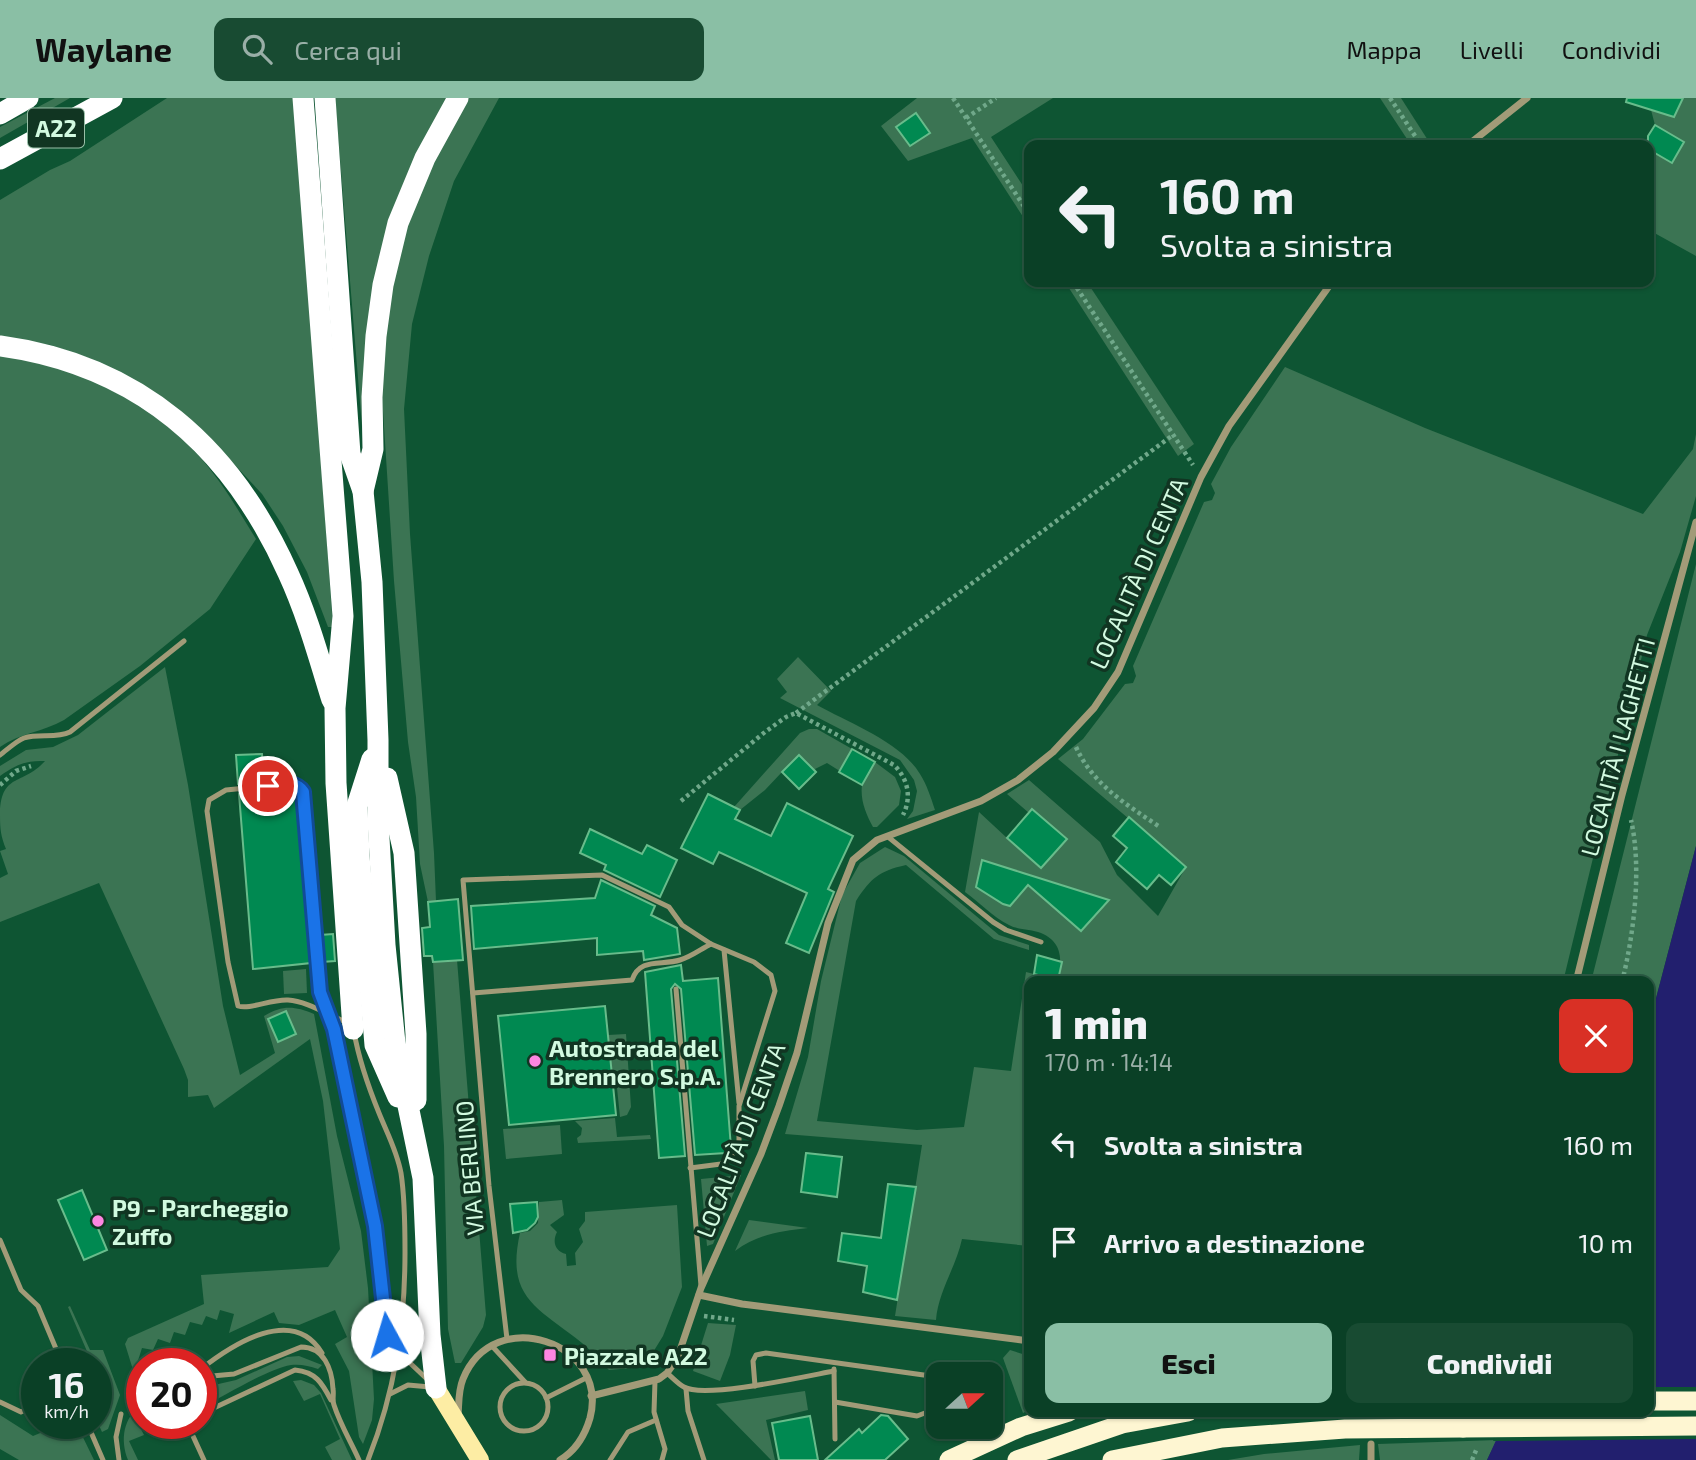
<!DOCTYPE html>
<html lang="it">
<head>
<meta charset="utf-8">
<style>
	:root { --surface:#0a4026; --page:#184b32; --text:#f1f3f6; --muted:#99afa7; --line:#2a5943; --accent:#8abfa5 }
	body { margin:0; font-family:"Exo 2",sans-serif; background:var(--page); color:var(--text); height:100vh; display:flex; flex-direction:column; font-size:26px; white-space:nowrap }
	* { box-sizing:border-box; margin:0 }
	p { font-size:23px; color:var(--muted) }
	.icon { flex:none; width:38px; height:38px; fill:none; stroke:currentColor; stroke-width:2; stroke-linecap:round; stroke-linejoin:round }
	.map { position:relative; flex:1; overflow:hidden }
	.panel { position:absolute; left:1024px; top:878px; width:630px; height:441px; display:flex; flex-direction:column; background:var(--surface); border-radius:14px; box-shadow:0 2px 5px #0004,0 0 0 2px var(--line) }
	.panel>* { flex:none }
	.top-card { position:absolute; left:1024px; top:42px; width:630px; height:147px; border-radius:14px; box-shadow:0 2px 5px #0004,0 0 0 2px var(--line); background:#0a4026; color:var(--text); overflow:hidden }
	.needle { width:46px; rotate:69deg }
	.fabs { position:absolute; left:926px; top:1264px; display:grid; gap:14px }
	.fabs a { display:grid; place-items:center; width:77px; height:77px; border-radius:14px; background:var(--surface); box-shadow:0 2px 5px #0004,0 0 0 2px var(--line); font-size:35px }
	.speed { position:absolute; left:21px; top:1250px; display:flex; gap:14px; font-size:35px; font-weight:700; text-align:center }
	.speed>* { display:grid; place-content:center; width:91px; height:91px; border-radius:50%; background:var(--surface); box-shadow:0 2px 5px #0004,0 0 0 2px var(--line); line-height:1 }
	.speed small { font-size:18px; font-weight:400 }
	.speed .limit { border:10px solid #d22; background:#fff; color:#111 }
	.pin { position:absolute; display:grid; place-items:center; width:60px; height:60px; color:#fff; margin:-30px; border:4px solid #fff; border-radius:50%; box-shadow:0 2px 7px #0007 }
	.me { position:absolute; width:77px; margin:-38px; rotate:354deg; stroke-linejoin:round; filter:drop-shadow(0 0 5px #0008) }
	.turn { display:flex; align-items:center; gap:24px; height:147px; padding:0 21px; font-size:32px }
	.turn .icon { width:91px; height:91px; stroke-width:2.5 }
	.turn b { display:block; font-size:49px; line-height:60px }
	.round { display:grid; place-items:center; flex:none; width:74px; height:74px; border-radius:14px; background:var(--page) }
	.summary { display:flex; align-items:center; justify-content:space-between; height:119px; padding:0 21px }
	h1 { font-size:42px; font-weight:800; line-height:52px }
	.cta { display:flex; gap:14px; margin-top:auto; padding:14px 21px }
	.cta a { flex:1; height:80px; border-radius:14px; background:var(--accent); color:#111; font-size:28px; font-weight:800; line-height:80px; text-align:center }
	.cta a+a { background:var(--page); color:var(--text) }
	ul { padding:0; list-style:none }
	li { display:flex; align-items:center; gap:21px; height:98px; padding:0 21px }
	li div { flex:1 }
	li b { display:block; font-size:26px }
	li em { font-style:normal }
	header { display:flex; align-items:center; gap:42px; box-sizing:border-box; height:98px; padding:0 35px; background:var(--accent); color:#111 }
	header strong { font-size:33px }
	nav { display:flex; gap:38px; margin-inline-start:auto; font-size:24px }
	.search { width:490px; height:63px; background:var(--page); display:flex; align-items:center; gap:18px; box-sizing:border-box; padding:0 24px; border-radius:14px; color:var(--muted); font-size:26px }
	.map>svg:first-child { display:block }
</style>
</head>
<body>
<header>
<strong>Waylane</strong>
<div class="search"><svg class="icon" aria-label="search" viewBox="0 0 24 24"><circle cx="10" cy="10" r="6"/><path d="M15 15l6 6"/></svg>Cerca qui</div>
<nav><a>Mappa</a><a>Livelli</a><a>Condividi</a></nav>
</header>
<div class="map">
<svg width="1696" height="1362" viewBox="0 0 1696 1362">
	<rect width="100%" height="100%" fill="#0e5533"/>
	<g fill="#3b7453">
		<path d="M 55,0 L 70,0 L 0,40 L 0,29 Z"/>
		<path d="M 167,0 L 295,0 L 333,529 L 328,529 L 307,474 L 283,428 L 262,396 L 205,335 L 91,261 L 51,247 L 0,239 L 0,102 L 50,72 L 70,63 Z"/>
		<path d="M 335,0 L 447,0 L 414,62 L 363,341 Z"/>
		<path d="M 464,0 L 499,0 L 454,83 L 429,158 L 412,226 L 404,311 L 410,436 L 434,755 L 436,803 L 428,804 L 420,766 L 416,699 L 408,644 L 394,483 L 381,282 L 386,227 L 402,136 L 426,70 Z"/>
		<path d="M 917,0 L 1053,0 L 991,39 L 1029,97 L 1029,128 L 972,40 L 908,63 L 881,28 Z"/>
		<path d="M 1380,0 L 1401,0 L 1431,47 L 1411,47 Z"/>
		<path d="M 1667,0 L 1696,0 L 1696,158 L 1649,132 L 1648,47 L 1643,47 L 1655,27 L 1651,12 L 1660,15 Z"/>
		<path d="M 1065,184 L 1087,184 L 1194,346 L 1178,358 Z"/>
		<path d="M 0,257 C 29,263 61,269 88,281 C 127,298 169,325 198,357 C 221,382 238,412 256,441 L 210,511 L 140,568 L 64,622 C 43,634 20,635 0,649 Z"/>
		<path d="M 1285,269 L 1425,330 L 1643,416 L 1693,351 L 1696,336 L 1696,398 L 1680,454 L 1647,537 L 1563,884 L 1029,884 L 1029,1148 L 962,1141 C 956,1169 938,1194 936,1222 L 895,1218 L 922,1047 L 785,1036 L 808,959 L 821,883 L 842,797 L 860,765 L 885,749 L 904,758 L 999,837 L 1029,847 L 1029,852 L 994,841 L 906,767 C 879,773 871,780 856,803 L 817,1023 L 917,1032 L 964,1029 L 974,969 L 1011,973 L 1026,874 L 1058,882 C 1062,863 1063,844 1041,835 C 1031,831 1018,832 1009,827 C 993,819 979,804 965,794 L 979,714 L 1007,740 L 1029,715 L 1007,696 L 1029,682 L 1100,744 L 1117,777 L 1158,818 L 1186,769 L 1058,661 L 1083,641 L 1125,586 L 1133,585 L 1136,578 L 1133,568 L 1204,404 L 1212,402 L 1215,395 L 1211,386 L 1231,349 Z"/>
		<path d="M 1696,466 L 1696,748 L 1649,927 L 1648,884 L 1591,884 Z"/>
		<path d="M 798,559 L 831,593 L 817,607 C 849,625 901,644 920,676 C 927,687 931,700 935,712 L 907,721 L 913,713 L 917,693 L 914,682 L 900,662 L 780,600 L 787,594 L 777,581 Z"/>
		<path d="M 165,569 L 188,687 L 223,908 L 240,977 L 275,955 L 264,918 C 283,907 294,908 314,916 L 337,1038 L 361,1133 L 368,1190 L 374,1301 L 372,1322 L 363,1346 L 359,1339 L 349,1273 L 335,1246 L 347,1239 L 335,1212 L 299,1227 L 279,1225 L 274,1214 L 229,1235 L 234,1216 L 220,1212 L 217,1222 L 206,1218 L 202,1227 L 190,1224 L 185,1237 L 174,1234 L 170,1245 L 158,1241 L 153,1252 L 142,1250 L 134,1275 L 125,1246 L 128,1240 L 204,1206 L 201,1177 L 328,1169 L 340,1151 L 323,1003 L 310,941 L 214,1010 L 208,997 L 188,999 L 188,982 L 184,971 L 99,785 L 0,824 L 0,780 L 8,776 L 0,753 L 6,751 C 1,739 0,731 0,718 C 0,674 23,688 45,663 C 26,662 16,667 0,678 L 0,668 L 26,652 L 53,649 L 78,637 Z"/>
		<path d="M 809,631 L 817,631 L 875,664 L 895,679 L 901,693 L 899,707 L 877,729 L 873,729 C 866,716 860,702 862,687 L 827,665 L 815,671 L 817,674 L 799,691 L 782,674 L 765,692 L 740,712 L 734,709 L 800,635 Z"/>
		<path d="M 457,862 L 486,1217 L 483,1229 L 461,1265 L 455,1265 L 448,1231 L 444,1048 L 433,864 Z"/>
		<path d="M 306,871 L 307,895 L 284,896 L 283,873 Z"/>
		<path d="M 626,936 L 631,1009 L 627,1017 L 620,1019 L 617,990 L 613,990 L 608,937 Z"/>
		<path d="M 615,1020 L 617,1039 L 650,1037 L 651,1041 L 578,1045 L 577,1040 L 581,1037 L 582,1030 L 575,1023 Z"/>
		<path d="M 560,1027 L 562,1056 L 506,1061 L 503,1031 Z"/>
		<path d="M 741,1077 L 713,1146 L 707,1148 L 701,1081 Z"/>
		<path d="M 562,1102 L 564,1117 L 550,1127 L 557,1134 C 552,1144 555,1153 566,1156 L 567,1168 L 576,1167 L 575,1155 L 583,1144 L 579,1131 L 585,1123 L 585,1114 L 677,1107 L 682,1189 L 663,1238 L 647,1264 L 632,1270 L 609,1272 C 600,1264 592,1253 582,1245 C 539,1210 505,1201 520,1135 L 530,1133 L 538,1125 L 539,1104 Z"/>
		<path d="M 749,1122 L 808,1130 C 781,1133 758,1136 735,1153 Z"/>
		<path d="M 70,1208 L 90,1252 L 103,1252 L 120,1297 L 108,1331 L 102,1334 L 96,1321 L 96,1307 L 108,1301 L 96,1275 L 96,1265 L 92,1265 L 68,1209 Z"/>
		<path d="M 708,1225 L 736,1227 L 730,1257 L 720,1283 L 693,1273 Z"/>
		<path d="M 1010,1252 L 1029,1258 L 1029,1312 L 1023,1315 L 1003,1260 Z"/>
		<path d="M 299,1258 L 322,1267 L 318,1271 C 309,1268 301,1266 291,1267 C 267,1271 225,1298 202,1309 L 201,1290 L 236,1282 L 287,1259 Z"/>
		<path d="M 301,1282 L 314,1287 L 321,1295 L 352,1362 L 332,1362 L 325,1349 L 340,1341 L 320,1296 L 304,1303 L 293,1283 Z"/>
		<path d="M 805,1293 L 808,1312 L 766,1322 L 775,1362 L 771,1362 L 716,1306 Z"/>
		<path d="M 142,1307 L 142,1318 L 136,1321 L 144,1337 L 129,1343 L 138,1362 L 128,1362 C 120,1342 123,1319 142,1307 Z"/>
		<path d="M 0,1317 L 33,1338 L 64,1325 L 76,1325 L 94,1362 L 19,1362 L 0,1351 Z"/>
		<path d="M 1497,1342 L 1487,1362 L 1380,1362 L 1378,1346 Z"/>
		<path d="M 1360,1347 L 1359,1362 L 1228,1362 L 1264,1356 Z"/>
	</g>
	<path fill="#221f6e" d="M 1696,748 L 1696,1362 L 1487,1362 L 1509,1314 L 1648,1314 L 1649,927 Z"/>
	<path fill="#0e5533" d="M 1649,1289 L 1696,1289 L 1696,1341 L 1493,1343 L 1505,1314 L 1648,1314 Z"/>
	<g fill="#008951" stroke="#68bc8b" stroke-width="2">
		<path d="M 1627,0 L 1683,0 L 1674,19 L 1626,4 Z"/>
		<path d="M 916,15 L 930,35 L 910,48 L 896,29 Z"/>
		<path d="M 1655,27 L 1684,44 L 1672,65 L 1648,51 L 1648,38 Z"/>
		<path d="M 852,651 L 875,664 L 862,687 L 839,674 Z"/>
		<path d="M 262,656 L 264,683 L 238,686 L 236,657 Z"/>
		<path d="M 799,657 L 816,674 L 799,691 L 782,674 Z"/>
		<path d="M 292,692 L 297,695 L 311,865 L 253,871 L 239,696 Z"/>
		<path d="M 708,696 L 740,712 L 735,721 L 771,738 L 787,705 L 853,738 L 828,791 L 834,794 L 809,855 L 786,845 L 807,795 L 719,754 L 713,766 L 681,750 Z"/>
		<path d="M 1032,711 L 1067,741 L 1041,770 L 1007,740 Z"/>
		<path d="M 1129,719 L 1186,769 L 1171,787 L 1159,777 L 1147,791 L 1116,764 L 1127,750 L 1113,738 Z"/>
		<path d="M 590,731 L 642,756 L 647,747 L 677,762 L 660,799 L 604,772 L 606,767 L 580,755 Z"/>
		<path d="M 982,762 L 1023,775 L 1109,802 L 1081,833 L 1028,787 L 1010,808 L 1003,806 L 976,789 Z"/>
		<path d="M 601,782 L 655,808 L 651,817 L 677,830 L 680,856 L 644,862 L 643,853 L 597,857 L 597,840 L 474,851 L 471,808 L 595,800 Z"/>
		<path d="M 458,801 L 463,862 L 433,864 L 432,858 L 424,858 L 422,830 L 430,829 L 428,804 Z"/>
		<path d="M 333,836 L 335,863 L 322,864 L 320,837 Z"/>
		<path d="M 1037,857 L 1062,864 L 1058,882 L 1034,876 Z"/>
		<path d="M 681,867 L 683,883 L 718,880 L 731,1050 L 726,1055 L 695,1057 L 681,891 L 675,886 L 671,891 L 685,1058 L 659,1060 L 645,874 Z"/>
		<path d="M 605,908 L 616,1017 L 509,1027 L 498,918 Z"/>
		<path d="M 286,913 L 296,936 L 278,944 L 268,921 Z"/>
		<path d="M 806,1055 L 842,1059 L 837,1099 L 801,1094 Z"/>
		<path d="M 888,1086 L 916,1089 L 897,1202 L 863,1194 L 867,1168 L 838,1163 L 842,1135 L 881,1140 Z"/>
		<path d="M 82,1092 L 107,1152 L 84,1162 L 58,1102 Z"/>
		<path d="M 537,1104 L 538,1119 L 535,1125 L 527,1132 L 513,1135 L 510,1106 Z"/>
		<path d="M 881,1317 L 888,1318 L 908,1341 L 885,1362 L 825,1362 L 859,1331 L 862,1335 Z"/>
		<path d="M 810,1318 L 818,1362 L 779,1362 L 772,1325 Z"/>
	</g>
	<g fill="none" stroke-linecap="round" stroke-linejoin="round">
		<path stroke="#2b6e4d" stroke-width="7" stroke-dasharray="7 3.5" stroke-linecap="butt" d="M 1371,1314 L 1371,1328"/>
		<g stroke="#70a88a" stroke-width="4.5" stroke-dasharray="3.5 3.5" stroke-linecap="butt">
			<path d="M 953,0 L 1029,116"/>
			<path d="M 1390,0 L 1421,47"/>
			<path d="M 966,20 L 996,0"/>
			<path d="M 1073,184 L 1193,367"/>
			<path d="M 796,615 L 1173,337"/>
			<path d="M 1076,649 C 1093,687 1127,707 1160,729"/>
			<path d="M 0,687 L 16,673 L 31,668"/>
			<path d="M 681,703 L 765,634 L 786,619 L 796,615 L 894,667 C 908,681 912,699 903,717"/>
			<path d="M 1622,884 C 1634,836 1642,770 1631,722"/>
			<path d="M 704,1218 L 734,1222"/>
			<path d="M 1472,1362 L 1477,1350"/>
		</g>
		<g stroke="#a29b78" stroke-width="5">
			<path d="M 0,657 C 7,652 16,643 24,640 C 39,635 56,641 70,634 L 184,543"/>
			<path d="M 887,738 L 993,824 L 1006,832 L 1041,844"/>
			<path d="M 724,852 L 739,1005"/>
			<path d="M 676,891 L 701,1188"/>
			<path d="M 473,895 L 632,882 C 640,859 661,868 680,862 C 691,859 701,851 711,846"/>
			<path d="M 346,924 C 328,917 307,903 288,902 C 271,901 250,912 238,908 L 228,864 L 207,713 L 209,702 L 226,692 L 288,686 L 299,688 L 303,694 L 319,894 L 334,931 L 375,1128 L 387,1237 L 393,1249 L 428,1282"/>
			<path d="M 354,934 C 359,962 368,988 379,1015 C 387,1035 397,1053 401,1075 C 405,1101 405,1128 405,1154 C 405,1227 395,1294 368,1362"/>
			<path d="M 0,1142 L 21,1192 L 38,1208 L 62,1265"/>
			<path d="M 507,1241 L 489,1088 L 463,782 L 602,777 L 669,809 L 682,827 L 711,846 L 754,864 L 771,877 L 775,893 L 739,1008 L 739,1043 L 736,1053 L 721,1066 L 690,1070"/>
			<path d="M 492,1248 L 525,1284"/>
			<path d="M 201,1271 C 233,1246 293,1207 322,1255"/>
			<path d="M 834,1271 L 835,1341"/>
			<path d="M 667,1275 C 673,1280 678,1286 684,1289 C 704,1301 807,1278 834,1273"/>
			<path d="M 201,1279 L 234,1276 L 301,1249 C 324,1249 332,1271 333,1291 C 334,1297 332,1302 334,1307 C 340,1326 351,1344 359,1362"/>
			<path d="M 655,1283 L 654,1314 L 665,1351 L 662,1362"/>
			<circle cx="524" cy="1309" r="24"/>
			<path d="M 130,1288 L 142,1286"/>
			<path d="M 755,1288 L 753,1263 L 756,1257 L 766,1255 L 938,1279"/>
			<path d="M 686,1291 L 688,1313 L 704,1362"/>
			<path d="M 390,1296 L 408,1287 L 430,1289"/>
			<path d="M 546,1300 L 586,1280"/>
			<path d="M 0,1304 L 21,1314 L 37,1307"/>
			<path d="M 835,1304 L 917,1318 L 938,1310"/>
			<path d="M 201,1316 L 295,1272 C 316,1274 322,1285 331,1302"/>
			<path d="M 87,1325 L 103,1362"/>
			<path d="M 187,1325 L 204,1362"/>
			<path d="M 119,1362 L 116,1339 L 121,1316"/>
			<path d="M 610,1362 L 628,1334 L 656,1322"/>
		</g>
		<g stroke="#a29b78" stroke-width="7">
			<path d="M 1468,47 L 1527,0"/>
			<path d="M 1576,884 L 1622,697 L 1696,424"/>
			<path d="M 699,1197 L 742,1206 L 1029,1243"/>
			<path d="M 591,1298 L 659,1281 L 667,1275 L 677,1261 L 701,1190 L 761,1056 L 779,1008 L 797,955 L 828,825 L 853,762 L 877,742 L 981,703 L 1018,682 L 1053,654 L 1094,610 L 1118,574 L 1201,379 L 1229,328 L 1332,184"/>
			<path d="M 458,1318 C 459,1306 458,1293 463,1281 C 494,1205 610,1244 590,1320 C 585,1337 575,1353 560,1362"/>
			<path d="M 1371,1362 L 1371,1346"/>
		</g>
		<path stroke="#fdeda4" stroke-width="18" d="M 436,1290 L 480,1362"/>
		<g stroke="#fef6d2" stroke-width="19">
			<path d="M 1648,1303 L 1696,1303"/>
			<path d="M 949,1362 L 1021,1329 L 1069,1314"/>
			<path d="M 1017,1362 L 1122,1326 L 1188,1314"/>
			<path d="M 1112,1362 L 1222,1340 L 1345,1331 L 1463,1330"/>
		</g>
		<g stroke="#fff" stroke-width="21">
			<path d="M 303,0 L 343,518 L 335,610 L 336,685 L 353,931"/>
			<path d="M 325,0 L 350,356 L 363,393 L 372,484 L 378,642 L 378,722 L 385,847 L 395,945 L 423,1080 L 430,1237 L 436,1290"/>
			<path d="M 0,16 L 28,0"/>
			<path d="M 0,61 L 112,0"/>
			<path d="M 0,248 C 139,267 232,350 288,475 C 307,516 319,560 332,602"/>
			<path d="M 363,393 L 373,351 L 372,299 L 376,238 L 383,187 L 398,125 L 425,60 L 458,0"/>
			<path d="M 372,661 L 357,708 L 359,758 L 375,947 L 398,999"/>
			<path d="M 387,680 L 404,755 L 416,936 L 416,1002"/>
		</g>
		<path stroke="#fef6d2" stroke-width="19" d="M 1463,1330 L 1696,1328"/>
	</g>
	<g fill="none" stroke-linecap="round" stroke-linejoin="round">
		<g stroke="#114b97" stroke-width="18">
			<path id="route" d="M 268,688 C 280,687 295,682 303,694 L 320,894 L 334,931 L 375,1128 L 387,1237"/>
		</g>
		<use href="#route" stroke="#1a73e8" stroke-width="12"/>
	</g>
	<g fill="#fd86e1" stroke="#113522" stroke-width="2.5">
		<circle cx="535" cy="963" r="7"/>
		<circle cx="98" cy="1123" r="7"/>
		<rect x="543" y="1250" width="14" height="14" rx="3.5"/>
	</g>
	<g text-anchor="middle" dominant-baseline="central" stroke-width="7" stroke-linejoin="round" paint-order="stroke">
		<rect fill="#113522" stroke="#98bfa7" stroke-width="2" x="28" y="10.5" width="56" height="39" rx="5"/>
		<g font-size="23" font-weight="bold" fill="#d2fae0">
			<text x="56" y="30">A22</text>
		</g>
		<g font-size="24" fill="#d2fae0" stroke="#113522">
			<text transform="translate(1138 475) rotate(-66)">LOCALITÀ DI CENTA</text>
			<text transform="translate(1617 649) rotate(-75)">LOCALITÀ I LAGHETTI</text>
			<text transform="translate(740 1042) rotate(-69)">LOCALITÀ DI CENTA</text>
			<text transform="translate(469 1070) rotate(-95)">VIA BERLINO</text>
		</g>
		<g font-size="24" font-weight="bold" fill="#d2fae0" stroke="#113522" text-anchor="start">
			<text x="549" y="949">Autostrada del<tspan x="549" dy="28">Brennero S.p.A.</tspan></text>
			<text x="112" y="1109">P9 - Parcheggio<tspan x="112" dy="28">Zuffo</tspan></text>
			<text x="564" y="1257">Piazzale A22</text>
		</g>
	</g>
</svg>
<div class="fabs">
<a><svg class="needle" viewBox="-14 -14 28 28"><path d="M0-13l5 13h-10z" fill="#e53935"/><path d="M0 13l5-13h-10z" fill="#99afa7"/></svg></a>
</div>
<div class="speed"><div>16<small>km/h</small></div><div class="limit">20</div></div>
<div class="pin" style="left:268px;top:688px;background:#d93025"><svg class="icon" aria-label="arrive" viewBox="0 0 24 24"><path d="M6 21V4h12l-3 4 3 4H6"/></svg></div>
<svg class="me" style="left:387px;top:1237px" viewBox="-20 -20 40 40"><circle r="19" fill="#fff"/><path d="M0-13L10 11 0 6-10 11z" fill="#1a73e8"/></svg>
<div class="top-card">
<div class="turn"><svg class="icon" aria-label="left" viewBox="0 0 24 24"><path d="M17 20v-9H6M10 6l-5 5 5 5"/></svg><div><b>160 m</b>Svolta a sinistra</div></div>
</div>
<section class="panel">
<div class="summary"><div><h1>1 min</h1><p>170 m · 14:14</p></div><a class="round" style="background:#d93025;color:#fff"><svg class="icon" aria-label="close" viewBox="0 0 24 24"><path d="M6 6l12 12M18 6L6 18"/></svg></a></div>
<ul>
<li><svg class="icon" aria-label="left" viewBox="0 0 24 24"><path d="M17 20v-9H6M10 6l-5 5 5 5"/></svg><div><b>Svolta a sinistra</b></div><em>160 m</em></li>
<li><svg class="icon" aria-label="arrive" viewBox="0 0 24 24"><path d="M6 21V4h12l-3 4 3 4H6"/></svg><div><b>Arrivo a destinazione</b></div><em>10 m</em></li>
</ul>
<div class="cta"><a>Esci</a><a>Condividi</a></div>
</section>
</div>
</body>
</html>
